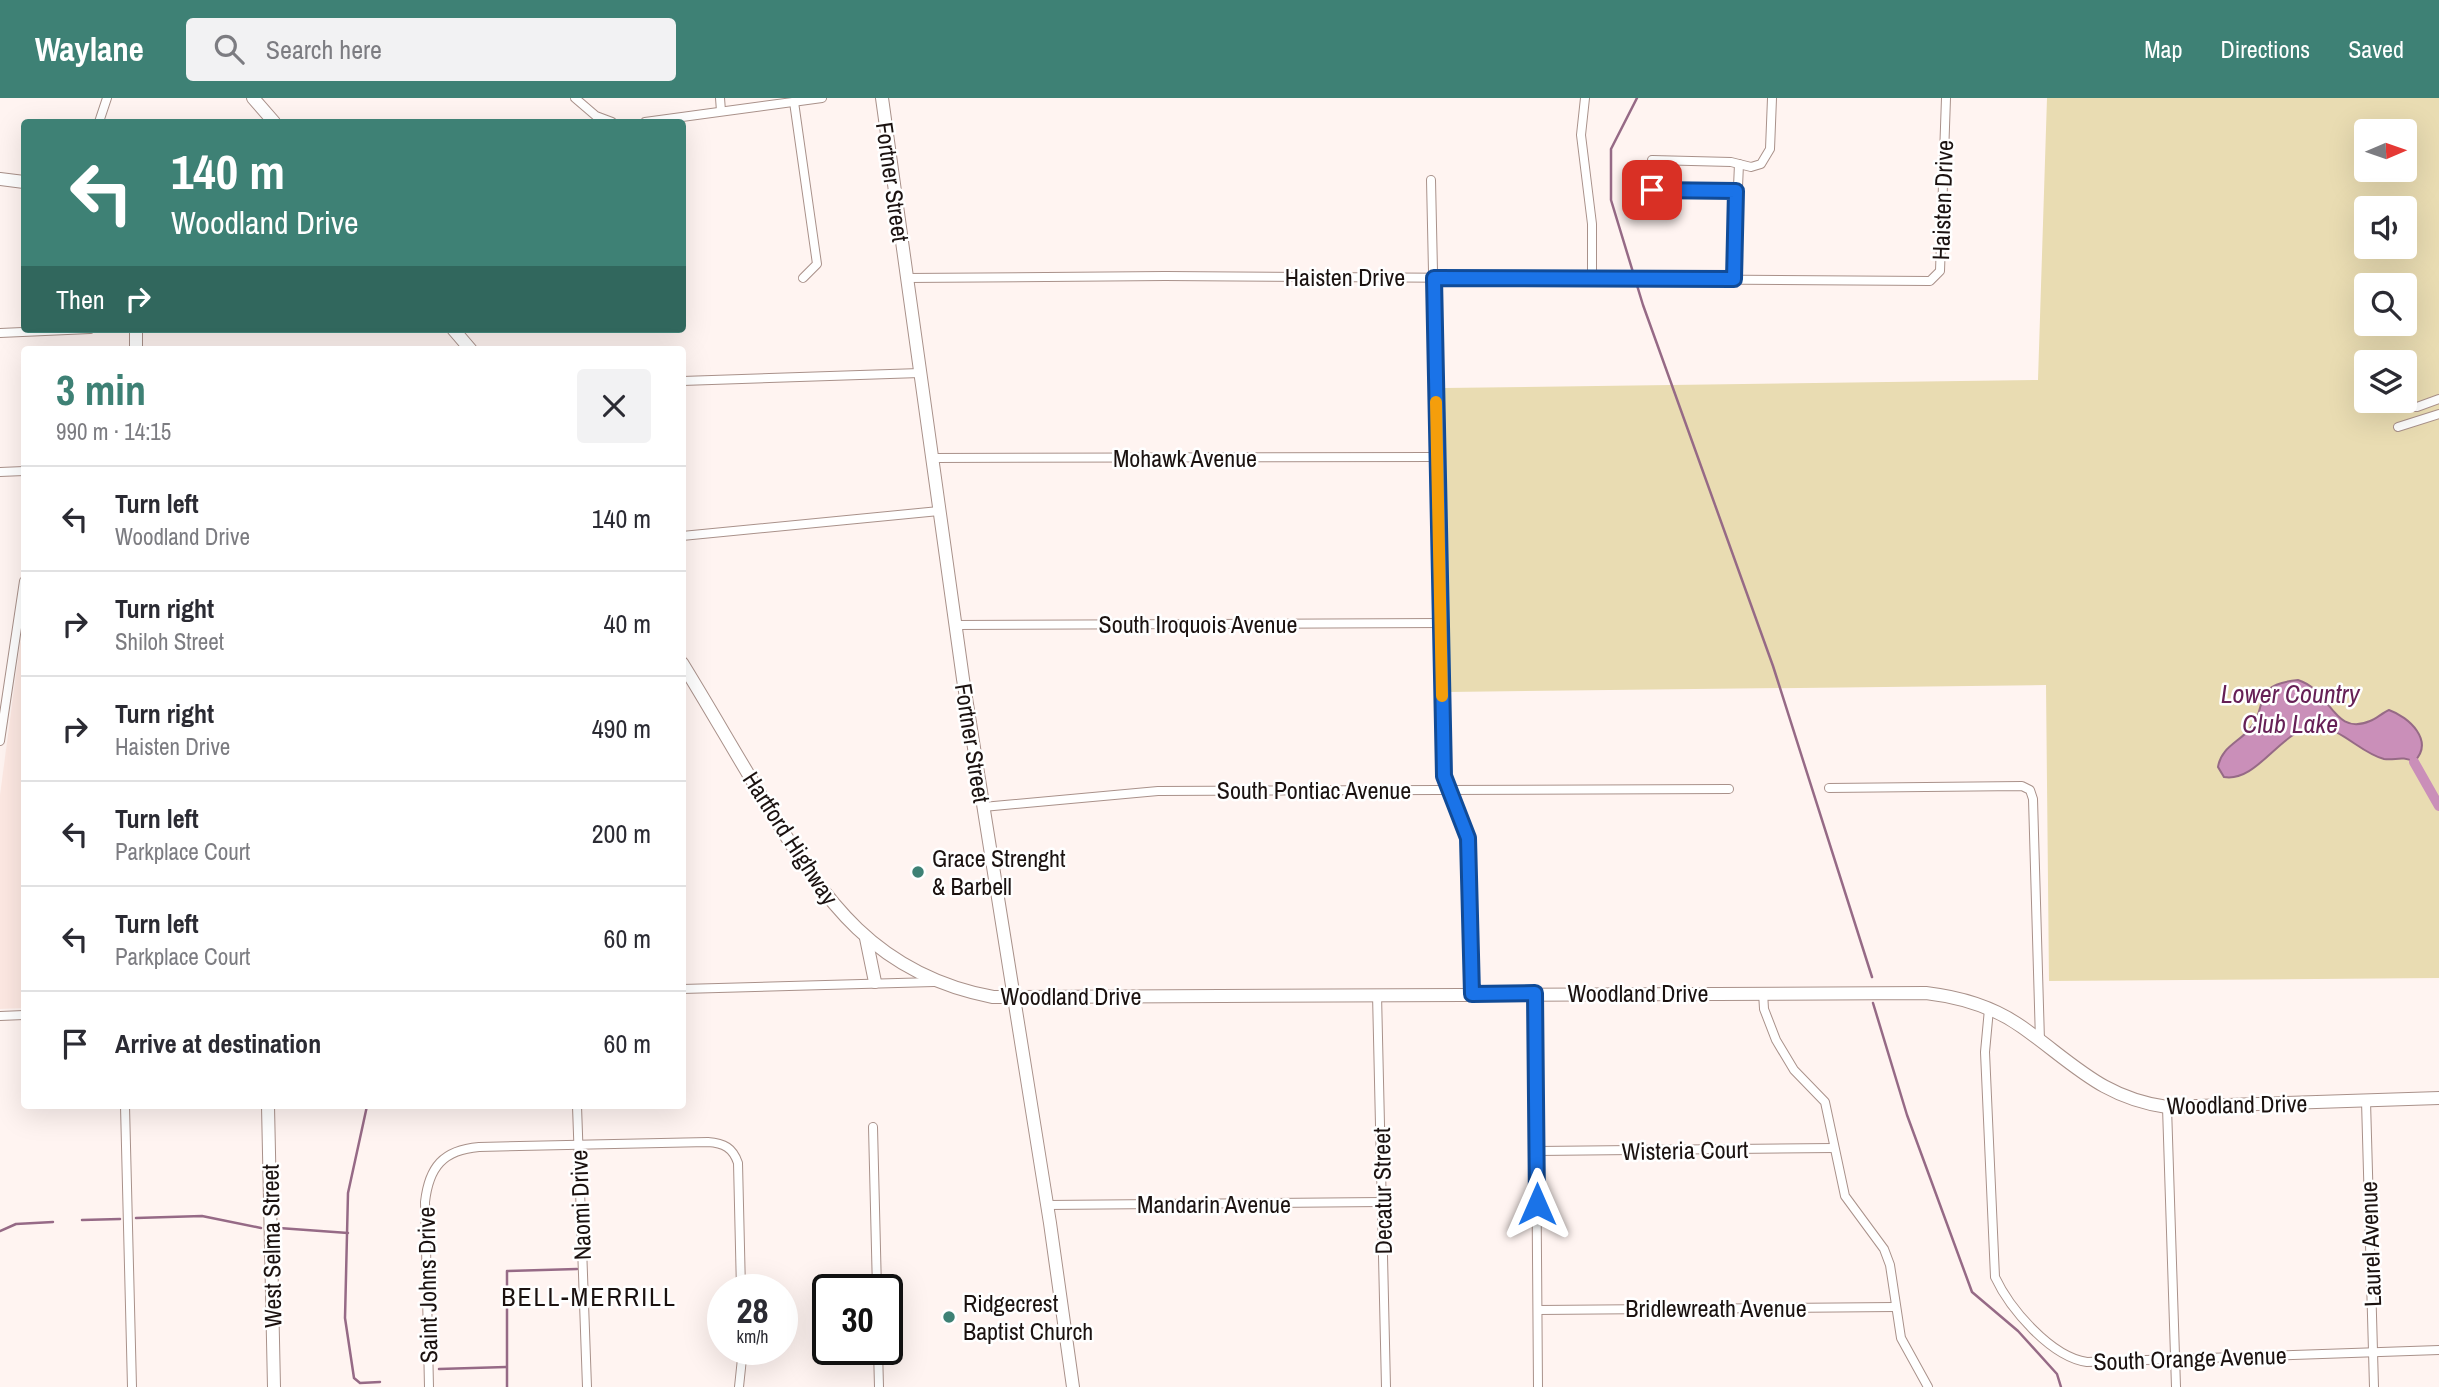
<!DOCTYPE html>
<html lang="en">
<head>
<meta charset="utf-8">
<style>
	:root { --surface:#fff; --page:#f2f2f3; --text:#2b2b33; --muted:#7c7c81; --line:#e1e1e2; --accent:#3e8175 }
	body { margin:0; font-family:"Archivo Narrow",sans-serif; background:var(--page); color:var(--text); height:100vh; display:flex; flex-direction:column; font-size:26px; white-space:nowrap }
	* { box-sizing:border-box; margin:0 }
	p { font-size:23px; color:var(--muted) }
	.icon { flex:none; width:38px; height:38px; fill:none; stroke:currentColor; stroke-width:2; stroke-linecap:round; stroke-linejoin:round }
	.map { position:relative; flex:1; overflow:hidden }
	.drawer { position:absolute; left:21px; top:248px; width:665px; height:763px; display:flex; flex-direction:column; background:var(--surface); border-radius:7px; box-shadow:0 7px 28px #0002 }
	.drawer>* { flex:none }
	.top-card { position:absolute; left:21px; top:21px; width:665px; height:214px; border-radius:7px; box-shadow:0 7px 28px #0002; background:#3e8175; color:#fff; overflow:hidden }
	.needle { width:46px; rotate:88deg }
	.controls { position:absolute; left:2354px; top:21px; display:grid; gap:14px }
	.controls a { display:grid; place-items:center; width:63px; height:63px; border-radius:7px; background:var(--surface); box-shadow:0 7px 28px #0002; font-size:35px }
	.speed { position:absolute; left:707px; top:1176px; display:flex; gap:14px; font-size:35px; font-weight:700; text-align:center }
	.speed>* { display:grid; place-content:center; width:91px; height:91px; border-radius:50%; background:var(--surface); box-shadow:0 7px 28px #0002; line-height:1 }
	.speed small { font-size:18px; font-weight:400 }
	.speed .limit { border:4px solid #111; border-radius:10px; background:#fff; color:#111 }
	.pin { position:absolute; display:grid; place-items:center; width:60px; height:60px; color:#fff; margin:-30px; border-radius:14px; box-shadow:0 4px 10px #0006 }
	.me { position:absolute; width:77px; margin:-38px; rotate:0deg; stroke-linejoin:round; filter:drop-shadow(0 0 5px #0008) }
	.turn { display:flex; align-items:center; gap:24px; height:147px; padding:0 35px; font-size:32px }
	.turn .icon { width:91px; height:91px; stroke-width:2.5 }
	.turn b { display:block; font-size:49px; line-height:60px }
	.then { display:flex; align-items:center; height:66px; padding:0 35px; background:#0003; gap:14px; font-size:26px }
	.round { display:grid; place-items:center; flex:none; width:74px; height:74px; border-radius:7px; background:var(--page) }
	.headline { display:flex; align-items:center; justify-content:space-between; height:119px; padding:0 35px }
	h1 { font-size:42px; font-weight:800; line-height:52px; color:var(--accent) }
	ul { padding:0; list-style:none }
	li { display:flex; align-items:center; gap:21px; height:105px; padding:0 35px; border-top:2px solid var(--line) }
	li div { flex:1 }
	li b { display:block; font-size:26px }
	li em { font-style:normal }
	header { display:flex; align-items:center; gap:42px; box-sizing:border-box; height:98px; padding:0 35px; background:var(--accent); color:#fff }
	header strong { font-size:33px }
	nav { display:flex; gap:38px; margin-inline-start:auto; font-size:24px }
	.search { width:490px; height:63px; background:var(--page); display:flex; align-items:center; gap:18px; box-sizing:border-box; padding:0 24px; border-radius:7px; color:var(--muted); font-size:26px }
	.map>svg:first-child { display:block }
</style>
</head>
<body>
<header>
<strong>Waylane</strong>
<div class="search"><svg class="icon" aria-label="search" viewBox="0 0 24 24"><circle cx="10" cy="10" r="6"/><path d="M15 15l6 6"/></svg>Search here</div>
<nav><a>Map</a><a>Directions</a><a>Saved</a></nav>
</header>
<div class="map">
<svg width="2439" height="1289" viewBox="0 0 2439 1289">
	<rect width="100%" height="100%" fill="#fff4f1"/>
	<path fill="#fde8e2" d="M 24,516 L 24,910 L 0,911 L 0,697 Z"/>
	<path fill="#e9dcb2" fill-rule="evenodd" d="M 2047,0 L 2439,0 L 2439,880 L 2049,883 L 2046,587 L 1448,594 L 1444,290 L 2038,282 ZM 2366,33 L 2404,33 L 2404,72 L 2366,72 ZM 2366,110 L 2404,110 L 2404,149 L 2366,149 ZM 2366,187 L 2404,187 L 2404,226 L 2366,226 ZM 2366,264 L 2404,264 L 2404,303 L 2366,303 Z"/>
	<path fill="#ca8fb9" stroke="#966a86" stroke-width="2" d="M 2298,582 C 2331,592 2333,639 2370,623 C 2376,621 2382,615 2389,612 C 2409,619 2435,643 2414,664 C 2402,657 2395,663 2384,661 C 2360,655 2341,629 2316,629 C 2282,629 2258,685 2224,679 L 2218,669 C 2221,650 2237,645 2249,632 C 2270,608 2249,587 2298,582 Z"/>
	<g fill="none" stroke-linecap="round" stroke-linejoin="round">
		<g stroke="#966a86" stroke-width="2.5">
			<path d="M 1637,0 L 1611,51 L 1611,102 L 1643,207 L 1773,568 L 1872,879"/>
			<path d="M 1873,905 L 1907,1017 L 1972,1194 L 2018,1233 L 2057,1276 L 2061,1289"/>
			<path d="M 367,1008 L 348,1095 L 345,1220 L 354,1280 L 360,1285 L 380,1284"/>
			<path d="M 136,1120 L 202,1118 L 261,1130"/>
			<path d="M 82,1122 L 120,1121"/>
			<path d="M 279,1130 L 348,1135"/>
			<path d="M 0,1133 L 16,1126 L 53,1124"/>
			<path d="M 439,1271 L 506,1269"/>
			<path d="M 507,1289 L 507,1173 L 577,1171"/>
		</g>
		<path stroke="#ca8fb9" stroke-width="10" d="M 2414,664 L 2439,708"/>
		<g stroke="#a9918a" stroke-width="10">
			<g id="street">
				<path d="M 575,0 L 596,18 L 612,24"/>
				<path d="M 720,0 L 721,13"/>
				<path d="M 1585,0 L 1581,37 L 1592,126 L 1592,181"/>
				<path d="M 794,4 L 817,166 L 803,180"/>
				<path d="M 99,24 L 107,0"/>
				<path d="M 645,24 L 822,0"/>
				<path d="M 1431,82 L 1444,678 L 1468,740 L 1472,896"/>
				<path d="M 1736,93 L 1652,92 L 1652,62 L 1731,64 L 1751,69 L 1761,66 L 1770,51 L 1772,0"/>
				<path d="M 907,180 L 1165,178 L 1930,183 L 1940,173 L 1946,0"/>
				<path d="M 1734,181 L 1739,66"/>
				<path d="M 0,235 L 90,231"/>
				<path d="M 682,283 L 920,275"/>
				<path d="M 2399,309 L 2417,309 L 2439,301"/>
				<path d="M 2398,329 L 2439,316"/>
				<path d="M 932,360 L 1437,359"/>
				<path d="M 0,374 L 24,373"/>
				<path d="M 682,438 L 939,413"/>
				<path d="M 955,527 L 1441,525"/>
				<path d="M 0,643 L 24,483"/>
				<path d="M 1829,690 L 2022,688 L 2030,692 L 2033,701 L 2040,943"/>
				<path d="M 983,709 L 1158,693 L 1729,691"/>
				<path d="M 682,891 L 934,884"/>
				<path d="M 1763,894 L 1764,911 L 1776,942 L 1794,972 L 1825,1004 L 1845,1098 L 1884,1151 L 1890,1167 L 1901,1240 L 1928,1289"/>
				<path d="M 1535,895 L 1538,1289"/>
				<path d="M 1377,896 L 1386,1289"/>
				<path d="M 1989,911 L 1985,954 L 1995,1179 C 2010,1211 2051,1259 2087,1264 L 2439,1252"/>
				<path d="M 0,918 L 24,917"/>
				<path d="M 2366,1003 L 2374,1289"/>
				<path d="M 125,1008 L 132,1289"/>
				<path d="M 577,1008 L 587,1289"/>
				<path d="M 2167,1009 L 2176,1289"/>
				<path d="M 873,1029 L 877,1192"/>
				<path d="M 1537,1053 L 1834,1050"/>
				<path d="M 1047,1107 L 1382,1104"/>
				<path d="M 1538,1212 L 1895,1209"/>
				<path d="M 878,1251 L 879,1289"/>
				<path d="M 429,1289 L 425,1104 C 429,1069 443,1052 479,1049 L 708,1044 C 724,1045 733,1050 738,1065 L 741,1192"/>
				<path d="M 739,1289 L 743,1251"/>
			</g>
		</g>
		<g stroke="#a9918a" stroke-width="14">
			<g id="secondary">
				<path d="M 253,0 L 274,24"/>
				<path d="M 882,0 L 963,581 L 1050,1125 L 1073,1289"/>
				<path d="M 0,81 L 24,84"/>
				<path d="M 136,231 L 136,252"/>
				<path d="M 453,231 L 471,252"/>
				<path d="M 682,565 C 711,612 738,660 767,707 C 824,803 876,877 993,899 L 1926,895 C 1960,899 1994,909 2022,929 C 2073,965 2102,1000 2167,1009 L 2439,1000"/>
				<path d="M 866,840 L 875,884"/>
				<path d="M 268,1008 L 274,1289"/>
			</g>
		</g>
		<use href="#street" stroke="#fff" stroke-width="8"/>
		<use href="#secondary" stroke="#fff" stroke-width="12"/>
	</g>
	<g fill="none" stroke-linecap="round" stroke-linejoin="round">
		<g stroke="#114b97" stroke-width="18">
			<path id="route" d="M 1537,1106 L 1535,895 L 1472,896 L 1468,740 L 1444,678 L 1434,180 L 1734,181 L 1736,93 L 1652,92"/>
		</g>
		<use href="#route" stroke="#1a73e8" stroke-width="12"/>
		<path stroke="#f59e0b" stroke-width="12" d="M 1436,304 L 1442,598"/>
	</g>
	<g fill="#3e8175" stroke="#fff" stroke-width="2.5">
		<circle cx="918" cy="774" r="7"/>
		<circle cx="949" cy="1219" r="7"/>
	</g>
	<g text-anchor="middle" dominant-baseline="central" stroke-width="5" stroke-linejoin="round" paint-order="stroke">
		<g font-size="24" fill="#1b1210" stroke="#fff">
			<text transform="translate(893 84) rotate(82)">Fortner Street</text>
			<text transform="translate(1942 102) rotate(-88)">Haisten Drive</text>
			<text x="1345" y="179">Haisten Drive</text>
			<text x="1185" y="360">Mohawk Avenue</text>
			<text x="1198" y="526">South Iroquois Avenue</text>
			<text transform="translate(973 645) rotate(81)">Fortner Street</text>
			<text x="1314" y="692">South Pontiac Avenue</text>
			<text transform="translate(791 740) rotate(57)">Hartford Highway</text>
			<text x="1638" y="895">Woodland Drive</text>
			<text x="1071" y="898">Woodland Drive</text>
			<text transform="translate(2237 1006) rotate(-1)">Woodland Drive</text>
			<text transform="translate(1685 1052) rotate(-1)">Wisteria Court</text>
			<text transform="translate(1382 1093) rotate(-91)">Decatur Street</text>
			<text x="1214" y="1106">Mandarin Avenue</text>
			<text transform="translate(580 1107) rotate(-92)">Naomi Drive</text>
			<text transform="translate(2370 1146) rotate(-92)">Laurel Avenue</text>
			<text transform="translate(271 1148) rotate(-91)">West Selma Street</text>
			<text transform="translate(427 1187) rotate(-91)">Saint Johns Drive</text>
			<text x="1716" y="1210">Bridlewreath Avenue</text>
			<text transform="translate(2190 1260) rotate(-2)">South Orange Avenue</text>
		</g>
		<g font-size="24" fill="#1b1210" stroke="#fff" text-anchor="start">
			<text x="932" y="760">Grace Strenght<tspan x="932" dy="28">&amp; Barbell</tspan></text>
			<text x="963" y="1205">Ridgecrest<tspan x="963" dy="28">Baptist Church</tspan></text>
		</g>
		<g font-size="26" font-style="italic" fill="#662056" stroke="#fff">
			<text x="2290" y="595">Lower Country<tspan x="2290" dy="30">Club Lake</tspan></text>
		</g>
		<g font-size="26" letter-spacing="2" fill="#1b1210" stroke="#fff">
			<text x="589" y="1198">BELL-MERRILL</text>
		</g>
	</g>
</svg>
<div class="controls">
<a><svg class="needle" viewBox="-14 -14 28 28"><path d="M0-13l5 13h-10z" fill="#e53935"/><path d="M0 13l5-13h-10z" fill="#7c7c81"/></svg></a>
<a><svg class="icon" aria-label="sound" viewBox="0 0 24 24"><path d="M4 9h4l5-4v14l-5-4H4zM17 9q2 3 0 6"/></svg></a>
<a><svg class="icon" aria-label="search" viewBox="0 0 24 24"><circle cx="10" cy="10" r="6"/><path d="M15 15l6 6"/></svg></a>
<a><svg class="icon" aria-label="layers" viewBox="0 0 24 24"><path d="M12 4l9 5-9 5-9-5zM3 14l9 5 9-5"/></svg></a>
</div>
<div class="speed"><div>28<small>km/h</small></div><div class="limit">30</div></div>
<div class="pin" style="left:1652px;top:92px;background:#d93025"><svg class="icon" aria-label="arrive" viewBox="0 0 24 24"><path d="M6 21V4h12l-3 4 3 4H6"/></svg></div>
<svg class="me" style="left:1537px;top:1106px" viewBox="-20 -20 40 40"><path d="M0-17L14 15 0 8-14 15z" fill="#1a73e8" stroke="#fff" stroke-width="4"/></svg>
<div class="top-card">
<div class="turn"><svg class="icon" aria-label="left" viewBox="0 0 24 24"><path d="M17 20v-9H6M10 6l-5 5 5 5"/></svg><div><b>140 m</b>Woodland Drive</div></div>
<div class="then">Then<svg class="icon" aria-label="right" viewBox="0 0 24 24"><path d="M7 20v-9h11M14 6l5 5-5 5"/></svg></div>
</div>
<section class="drawer">
<div class="headline"><div><h1>3 min</h1><p>990 m · 14:15</p></div><a class="round"><svg class="icon" aria-label="close" viewBox="0 0 24 24"><path d="M6 6l12 12M18 6L6 18"/></svg></a></div>
<ul>
<li><svg class="icon" aria-label="left" viewBox="0 0 24 24"><path d="M17 20v-9H6M10 6l-5 5 5 5"/></svg><div><b>Turn left</b><p>Woodland Drive</p></div><em>140 m</em></li>
<li><svg class="icon" aria-label="right" viewBox="0 0 24 24"><path d="M7 20v-9h11M14 6l5 5-5 5"/></svg><div><b>Turn right</b><p>Shiloh Street</p></div><em>40 m</em></li>
<li><svg class="icon" aria-label="right" viewBox="0 0 24 24"><path d="M7 20v-9h11M14 6l5 5-5 5"/></svg><div><b>Turn right</b><p>Haisten Drive</p></div><em>490 m</em></li>
<li><svg class="icon" aria-label="left" viewBox="0 0 24 24"><path d="M17 20v-9H6M10 6l-5 5 5 5"/></svg><div><b>Turn left</b><p>Parkplace Court</p></div><em>200 m</em></li>
<li><svg class="icon" aria-label="left" viewBox="0 0 24 24"><path d="M17 20v-9H6M10 6l-5 5 5 5"/></svg><div><b>Turn left</b><p>Parkplace Court</p></div><em>60 m</em></li>
<li><svg class="icon" aria-label="arrive" viewBox="0 0 24 24"><path d="M6 21V4h12l-3 4 3 4H6"/></svg><div><b>Arrive at destination</b></div><em>60 m</em></li>
</ul>
</section>
</div>
</body>
</html>
